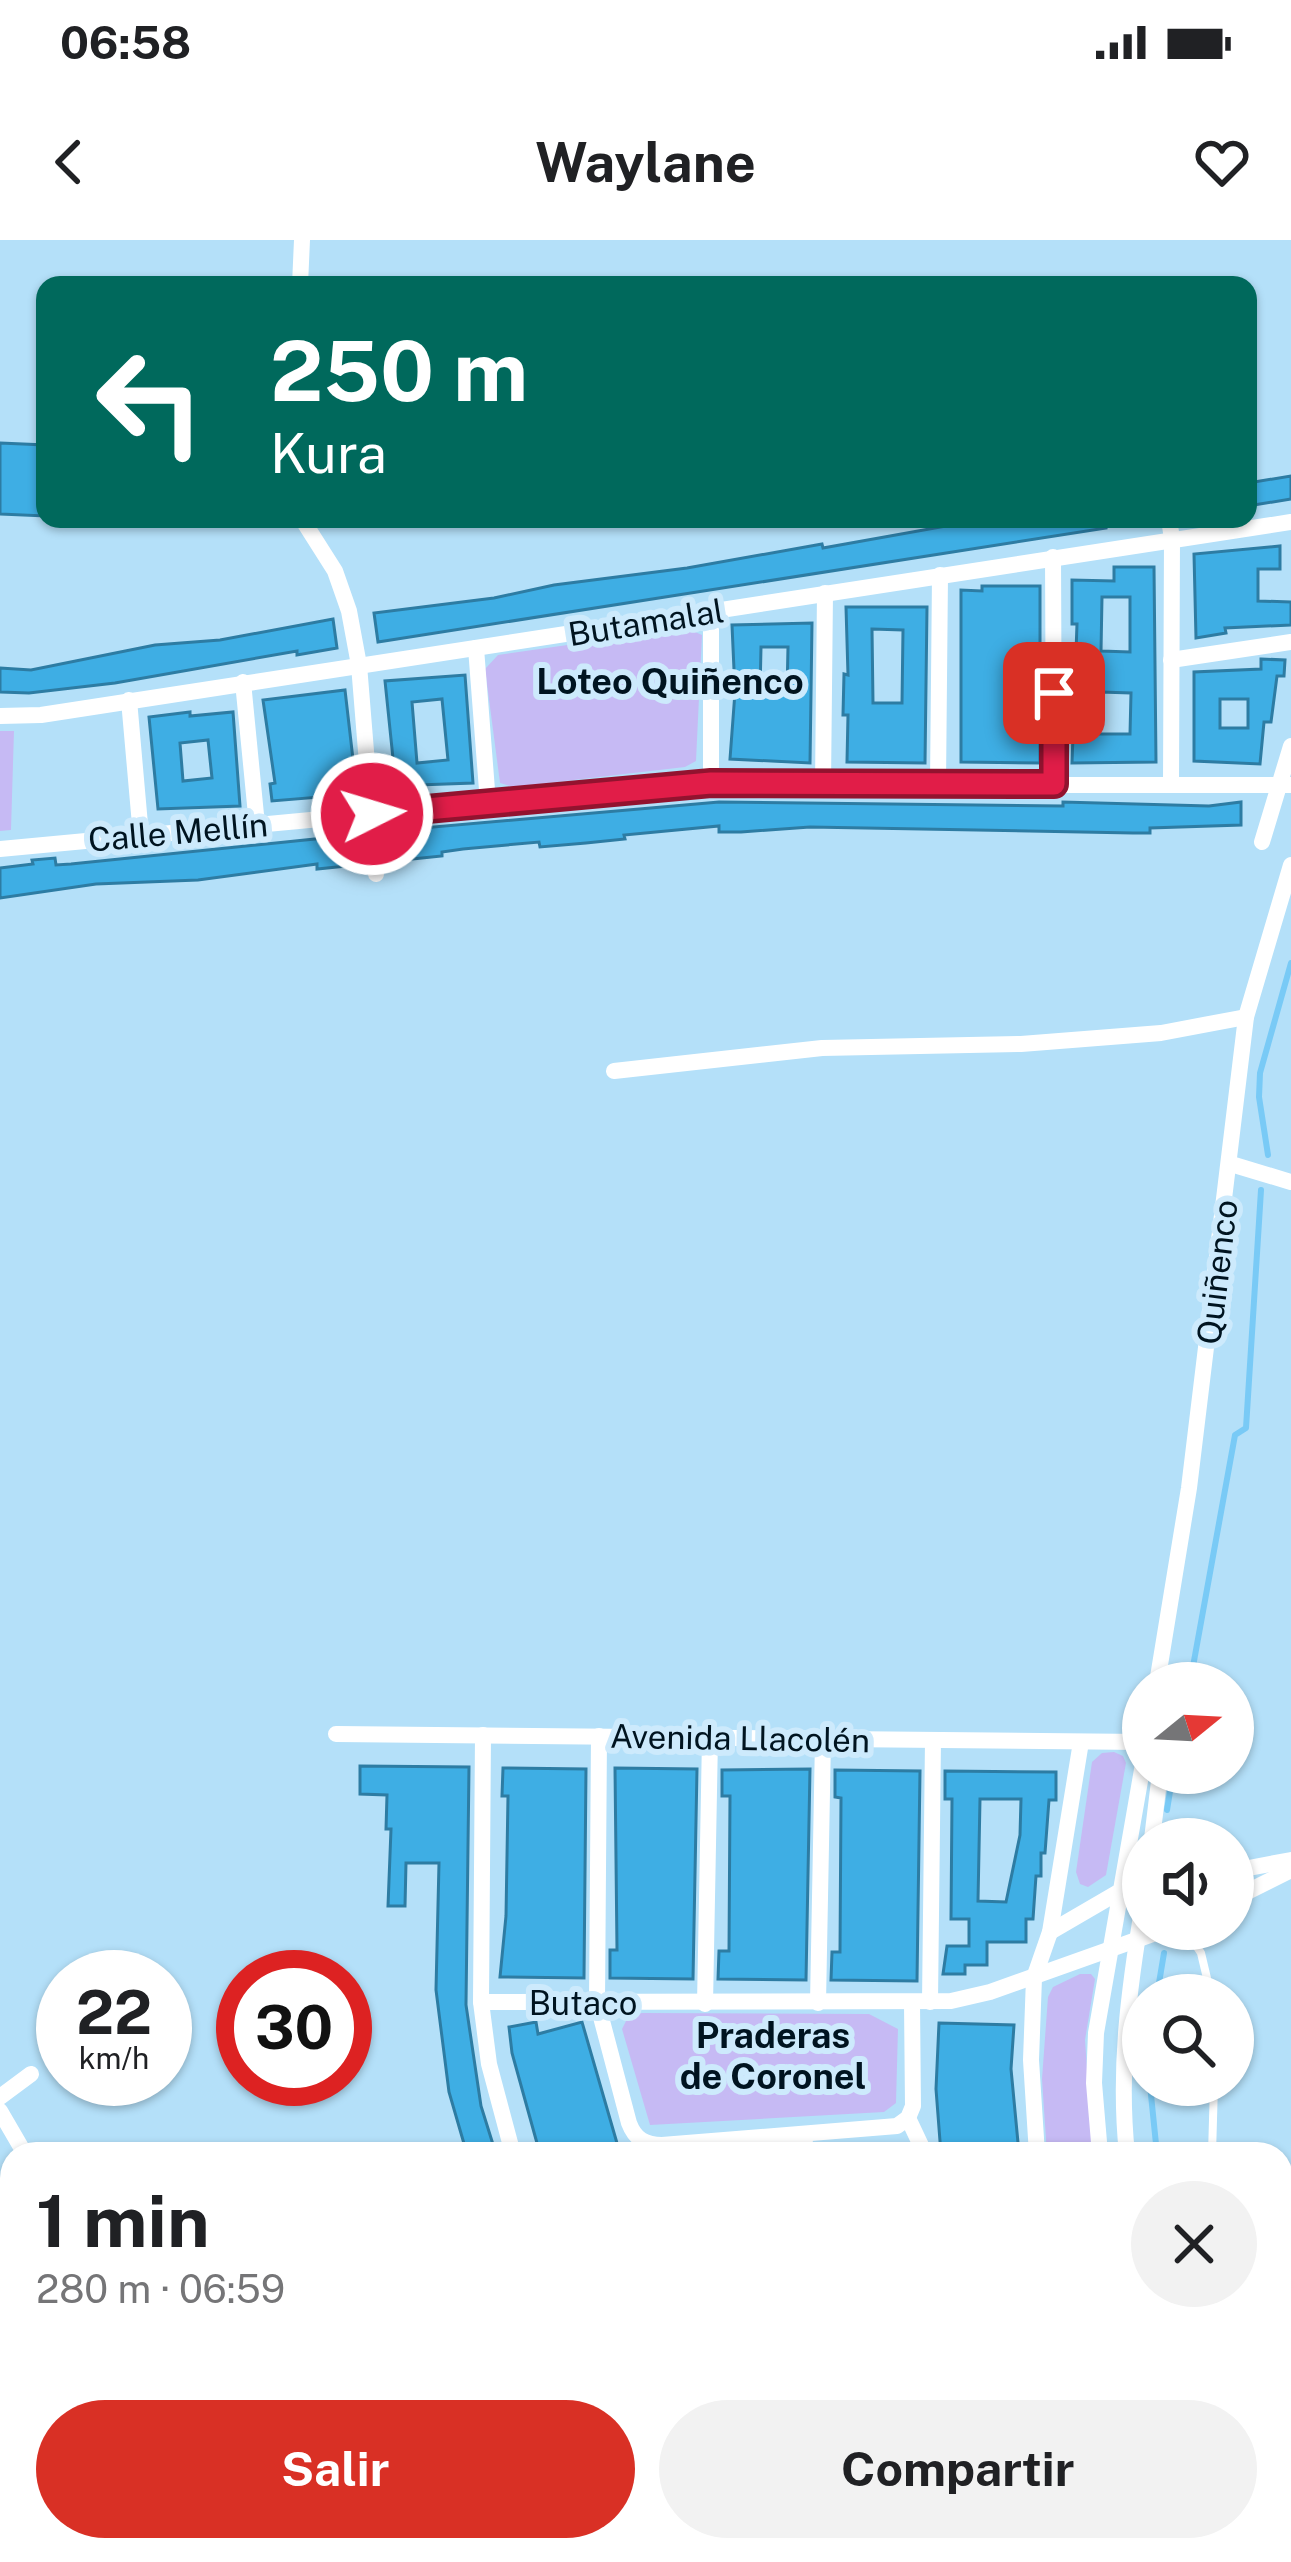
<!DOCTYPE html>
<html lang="es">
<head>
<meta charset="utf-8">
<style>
	:root { --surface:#fff; --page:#f2f2f2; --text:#202124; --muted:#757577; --accent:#d93025 }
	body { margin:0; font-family:"Public Sans",sans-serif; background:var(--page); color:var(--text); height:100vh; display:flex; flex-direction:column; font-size:45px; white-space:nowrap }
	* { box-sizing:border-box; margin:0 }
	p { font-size:39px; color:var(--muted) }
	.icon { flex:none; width:66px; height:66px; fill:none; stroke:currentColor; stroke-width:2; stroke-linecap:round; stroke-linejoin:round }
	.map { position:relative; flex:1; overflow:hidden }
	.details { position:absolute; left:0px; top:1902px; width:1293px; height:420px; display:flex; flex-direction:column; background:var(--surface); border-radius:36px 36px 0 0; box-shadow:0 3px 9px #0004 }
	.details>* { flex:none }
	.top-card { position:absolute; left:36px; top:36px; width:1221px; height:252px; border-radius:24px; box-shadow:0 3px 9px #0004; background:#00695c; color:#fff; overflow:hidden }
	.needle { width:78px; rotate:72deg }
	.fabs { position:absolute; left:1122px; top:1422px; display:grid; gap:24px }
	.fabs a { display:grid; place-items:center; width:132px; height:132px; border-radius:50%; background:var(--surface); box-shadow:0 3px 9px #0004; font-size:60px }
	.speed { position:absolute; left:36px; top:1710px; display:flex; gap:24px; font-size:60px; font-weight:700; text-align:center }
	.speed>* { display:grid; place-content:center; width:156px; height:156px; border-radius:50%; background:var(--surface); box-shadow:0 3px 9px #0004; line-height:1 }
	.speed small { font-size:30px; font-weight:400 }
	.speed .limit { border:18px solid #d22; background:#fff; color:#111 }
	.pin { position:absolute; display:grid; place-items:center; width:102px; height:102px; color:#fff; margin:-51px; border-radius:24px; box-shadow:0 6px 18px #0006 }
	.me { position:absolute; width:132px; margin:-66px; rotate:85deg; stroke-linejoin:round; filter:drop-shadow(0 0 9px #0008) }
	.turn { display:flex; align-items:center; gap:42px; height:252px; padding:0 36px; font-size:54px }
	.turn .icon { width:156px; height:156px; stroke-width:2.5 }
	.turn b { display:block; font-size:84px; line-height:102px }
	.round { display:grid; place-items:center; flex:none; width:126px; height:126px; border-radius:63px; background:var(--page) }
	.head { display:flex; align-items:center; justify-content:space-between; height:204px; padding:0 36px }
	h1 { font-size:72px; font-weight:700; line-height:90px }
	.cta { display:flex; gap:24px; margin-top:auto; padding:24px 36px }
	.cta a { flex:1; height:138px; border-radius:72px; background:var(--accent); color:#fff; font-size:48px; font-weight:700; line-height:138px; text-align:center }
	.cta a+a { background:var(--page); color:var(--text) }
	.status { display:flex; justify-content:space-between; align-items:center; height:84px; padding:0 60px; background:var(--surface); direction:ltr }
	.status svg { height:33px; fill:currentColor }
	header { display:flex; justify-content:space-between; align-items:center; height:156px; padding:0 36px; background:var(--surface); font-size:54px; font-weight:700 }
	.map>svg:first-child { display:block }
</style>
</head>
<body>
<div class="status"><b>06:58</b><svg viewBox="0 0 49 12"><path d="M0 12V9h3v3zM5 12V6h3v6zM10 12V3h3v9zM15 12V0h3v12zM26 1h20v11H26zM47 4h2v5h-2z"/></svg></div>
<header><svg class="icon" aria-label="back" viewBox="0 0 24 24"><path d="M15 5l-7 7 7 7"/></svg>Waylane<svg class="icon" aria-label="heart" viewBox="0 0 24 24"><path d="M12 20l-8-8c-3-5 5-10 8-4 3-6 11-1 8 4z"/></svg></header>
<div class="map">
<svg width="1291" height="2322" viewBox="0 0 1291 2322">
	<rect width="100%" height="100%" fill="#b4e0f9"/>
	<g fill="#c6baf4">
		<path d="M 686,388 L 702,395 L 696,521 L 685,527 L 513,547 L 500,543 L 485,429 L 498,415 Z"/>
		<path d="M 0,491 L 14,491 L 11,590 L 0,591 Z"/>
		<path d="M 1114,1512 L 1123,1516 L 1126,1523 L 1106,1635 L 1088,1647 L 1080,1644 L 1076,1632 L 1092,1522 L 1102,1513 Z"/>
		<path d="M 1080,1734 L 1091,1734 L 1095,1739 L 1085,1800 L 1093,1914 L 1047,1914 L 1042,1839 L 1048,1757 L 1053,1747 Z"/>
		<path d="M 642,1773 L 869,1774 L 898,1789 L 896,1863 L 884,1872 L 650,1885 L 622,1789 L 629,1775 Z"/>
		<path d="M 1291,2067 L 1291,2322 L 1280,2322 L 1281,2072 Z"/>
		<path d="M 144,2310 L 242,2310 L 248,2322 L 153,2322 Z"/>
	</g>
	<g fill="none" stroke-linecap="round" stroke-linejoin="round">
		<g stroke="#79caf6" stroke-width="6">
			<path d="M 1268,915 L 1259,857 L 1260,833 L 1291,723"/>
			<path d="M 1190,1443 L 1235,1195 L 1246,1188 L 1261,950"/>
			<path d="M 1167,1570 L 1173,1533"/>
			<path d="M 1157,1755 L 1164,1713"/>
			<path d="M 1150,1845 L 1157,1914"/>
			<path d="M 1176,2310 L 1177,2322"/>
		</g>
	</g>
	<g fill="#3eaee4" stroke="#2d7ca3" stroke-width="3" fill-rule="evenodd">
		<path d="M 0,203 L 45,205 L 45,276 L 0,274 Z"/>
		<path d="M 1291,236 L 1291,259 L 1248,266 L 1248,243 Z"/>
		<path d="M 985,279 L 1105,279 L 1106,288 L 378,402 L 374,373 L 494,358 L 554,345 L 687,328 L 822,304 L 823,308 Z"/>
		<path d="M 1280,306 L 1280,329 L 1258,329 L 1258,361 L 1291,362 L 1291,385 L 1225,388 L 1226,393 L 1196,398 L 1194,314 Z"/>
		<path d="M 1114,327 L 1154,327 L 1156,522 L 1072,523 L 1077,384 L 1072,384 L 1072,340 L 1114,341 ZM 1102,357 L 1130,357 L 1130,412 L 1101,411 ZM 1100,452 L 1131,453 L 1130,494 L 1099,494 Z"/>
		<path d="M 982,346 L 1040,346 L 1040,523 L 961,522 L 961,350 L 982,351 Z"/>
		<path d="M 846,367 L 927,367 L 925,523 L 847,522 L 848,475 L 843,475 L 844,434 L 848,435 ZM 872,389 L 903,390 L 902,463 L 873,463 Z"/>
		<path d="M 333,379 L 337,408 L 297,415 L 297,411 L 115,443 L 29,453 L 0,452 L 0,428 L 31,430 L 155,405 L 220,400 Z"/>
		<path d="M 812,383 L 810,523 L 730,519 L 735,452 L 732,385 ZM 761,407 L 788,407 L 787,453 L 760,453 Z"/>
		<path d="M 1261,419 L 1285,420 L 1284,436 L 1277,436 L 1271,482 L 1264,482 L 1260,524 L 1194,521 L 1194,432 L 1261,429 ZM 1220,459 L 1248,459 L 1248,488 L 1220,488 Z"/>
		<path d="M 465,435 L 473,543 L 391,546 L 390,529 L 394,528 L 385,441 ZM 442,459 L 448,520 L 417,523 L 412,462 Z"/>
		<path d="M 345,450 L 357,554 L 272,561 L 270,544 L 275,543 L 263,460 Z"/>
		<path d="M 190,472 L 190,476 L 233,472 L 240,566 L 158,569 L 149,477 ZM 208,500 L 212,538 L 183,541 L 180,503 Z"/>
		<path d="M 719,562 L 1063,566 L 1063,562 L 1209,566 L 1241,562 L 1241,585 L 1150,588 L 1150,593 L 1133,593 L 810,587 L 741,592 L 719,592 L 719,586 L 624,595 L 625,599 L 586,603 L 540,607 L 539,602 L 463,609 L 442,612 L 442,616 L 402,620 L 399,590 Z"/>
		<path d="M 354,595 L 357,625 L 317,629 L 317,624 L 198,640 L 96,644 L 0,658 L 0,628 L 33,624 L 32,620 L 55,618 L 56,625 L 71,624 Z"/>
		<path d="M 360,1526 L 469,1527 L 466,1765 L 481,1866 L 496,1914 L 467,1914 L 449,1852 L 436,1750 L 439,1623 L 406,1623 L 405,1666 L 388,1666 L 391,1589 L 386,1589 L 387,1555 L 360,1554 Z"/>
		<path d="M 503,1528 L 586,1529 L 584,1738 L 500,1737 L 506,1676 L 508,1556 L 502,1556 Z"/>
		<path d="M 615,1528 L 697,1529 L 693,1739 L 610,1738 L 610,1710 L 617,1710 Z"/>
		<path d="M 810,1529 L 806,1740 L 718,1739 L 719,1711 L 729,1711 L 730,1556 L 722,1556 L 722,1530 Z"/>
		<path d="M 835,1530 L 920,1531 L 917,1741 L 831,1740 L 832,1712 L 840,1712 L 841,1558 L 835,1557 Z"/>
		<path d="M 945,1531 L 1056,1532 L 1056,1560 L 1049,1560 L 1045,1613 L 1041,1613 L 1041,1636 L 1036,1636 L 1033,1679 L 1026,1679 L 1026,1702 L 987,1702 L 987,1725 L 965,1725 L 965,1734 L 943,1734 L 947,1706 L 969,1706 L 969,1679 L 951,1679 L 952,1559 L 945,1559 ZM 980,1559 L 1021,1559 L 1020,1595 L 1006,1662 L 978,1661 Z"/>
		<path d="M 536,1782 L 538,1794 L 582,1782 L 619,1910 L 591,1914 L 589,1906 L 563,1914 L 540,1914 L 512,1813 L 509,1787 Z"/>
		<path d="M 939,1783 L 1014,1785 L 1011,1829 L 1019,1913 L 941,1914 L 936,1849 Z"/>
	</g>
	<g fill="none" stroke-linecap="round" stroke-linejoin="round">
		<g stroke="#fff" stroke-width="8">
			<path d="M 1185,1689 L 1201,1713 L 1211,1755"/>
			<path d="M 1212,1914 L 1214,1845"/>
			<path d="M 1281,2041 L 1291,2040"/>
		</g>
		<g stroke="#fff" stroke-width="16">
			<path d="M 300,45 L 302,0"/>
			<path d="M 302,279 L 335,331 L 349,371 L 359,425 L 376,634"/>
			<path d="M 1169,279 L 1172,299 L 1171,544"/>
			<path d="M 1053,317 L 1054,544"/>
			<path d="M 476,408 L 488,563"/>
			<path d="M 1171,420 L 1291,402"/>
			<path d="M 243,442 L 257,585"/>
			<path d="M 129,460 L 141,596"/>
			<path d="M 0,476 L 41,475 L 1291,282"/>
			<path d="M 711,543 L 711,372"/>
			<path d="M 823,544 L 825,353"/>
			<path d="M 938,544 L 940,335"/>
			<path d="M 1262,602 L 1291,506"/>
			<path d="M 0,609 L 683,545 L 1291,545"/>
			<path d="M 614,831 L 822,808 L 1021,804 L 1161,793 L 1246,777"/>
			<path d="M 1231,924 L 1291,942"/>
			<path d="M 1157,1443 L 1189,1248 L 1246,777 L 1291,625"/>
			<path d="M 336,1494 L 1143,1502"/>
			<path d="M 483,1495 L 481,1762 L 489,1824 L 513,1914"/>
			<path d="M 599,1496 L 597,1762 L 629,1883 C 635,1899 645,1905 662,1905 L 897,1886 L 908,1878 L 913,1866 L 912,1763"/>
			<path d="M 1152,1599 L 1160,1533"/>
			<path d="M 1233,1631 L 1291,1620"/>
			<path d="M 1233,1659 L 1291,1630"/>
			<path d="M 1050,1692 L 1117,1653 L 1143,1648"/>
			<path d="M 481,1762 L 951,1761 L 990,1752 L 1167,1689"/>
			<path d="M 930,1762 L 933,1500"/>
			<path d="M 818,1763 L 823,1499"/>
			<path d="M 705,1764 L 710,1498"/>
			<path d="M 0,1857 L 31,1834"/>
			<path d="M 0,1871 L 25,1914"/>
			<path d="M 908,1878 L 925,1914"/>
			<path d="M 804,1894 L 806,1914"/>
			<path d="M 1037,1914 L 1031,1820 L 1034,1738 L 1050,1692 L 1081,1502"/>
			<path d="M 1100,1914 L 1094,1843 L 1096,1793 L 1143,1524"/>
			<path d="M 1127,1914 C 1118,1829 1129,1748 1143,1664"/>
			<path d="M 0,2005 L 12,1995"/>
			<path d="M 0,2143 L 12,2158"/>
			<path d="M 127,2310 L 136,2322"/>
			<path d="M 259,2310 L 267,2322"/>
			<path d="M 1155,2310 L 1155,2322"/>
		</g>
	</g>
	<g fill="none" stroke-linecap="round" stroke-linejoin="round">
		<g stroke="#92132f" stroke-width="30">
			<path id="route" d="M 372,574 L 711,543 L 1054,544 L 1054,453"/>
		</g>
		<use href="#route" stroke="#e11d48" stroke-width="21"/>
	</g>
	<g text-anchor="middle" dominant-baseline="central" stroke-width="12" stroke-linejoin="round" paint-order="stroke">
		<g font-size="33" fill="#001420" stroke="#cdeafc">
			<text transform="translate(646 382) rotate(-9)">Butamalal</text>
			<text transform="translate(178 592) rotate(-5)">Calle Mellín</text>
			<text transform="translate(1217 1032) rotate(-83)">Quiñenco</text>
			<text transform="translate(740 1498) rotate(1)">Avenida Llacolén</text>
			<text x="583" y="1763">Butaco</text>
		</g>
		<g font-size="36" font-weight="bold" fill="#001420" stroke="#cdeafc">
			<text x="670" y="441">Loteo Quiñenco</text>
			<text x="773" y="1795">Praderas<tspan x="773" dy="41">de Coronel</tspan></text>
		</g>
	</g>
</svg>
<div class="fabs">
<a><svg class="needle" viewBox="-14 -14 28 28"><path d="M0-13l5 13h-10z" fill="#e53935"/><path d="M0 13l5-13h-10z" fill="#757577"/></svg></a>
<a><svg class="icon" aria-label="sound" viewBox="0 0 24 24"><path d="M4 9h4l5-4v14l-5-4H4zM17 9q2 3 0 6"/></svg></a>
<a><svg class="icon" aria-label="search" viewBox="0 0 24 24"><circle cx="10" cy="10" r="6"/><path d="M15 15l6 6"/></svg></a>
</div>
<div class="speed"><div>22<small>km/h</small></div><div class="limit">30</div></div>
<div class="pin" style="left:1054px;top:453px;background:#d93025"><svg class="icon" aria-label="arrive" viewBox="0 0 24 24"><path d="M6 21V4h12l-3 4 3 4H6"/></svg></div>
<svg class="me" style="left:372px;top:574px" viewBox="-20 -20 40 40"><circle r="17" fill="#e11d48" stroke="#fff" stroke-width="3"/><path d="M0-11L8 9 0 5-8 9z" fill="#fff"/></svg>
<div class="top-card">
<div class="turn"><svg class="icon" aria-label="left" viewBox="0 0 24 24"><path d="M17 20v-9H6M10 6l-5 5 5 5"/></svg><div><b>250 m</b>Kura</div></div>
</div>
<section class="details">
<div class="head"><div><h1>1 min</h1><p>280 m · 06:59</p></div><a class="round"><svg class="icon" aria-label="close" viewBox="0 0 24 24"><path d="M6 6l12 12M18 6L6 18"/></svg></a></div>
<div class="cta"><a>Salir</a><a>Compartir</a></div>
</section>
</div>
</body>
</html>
